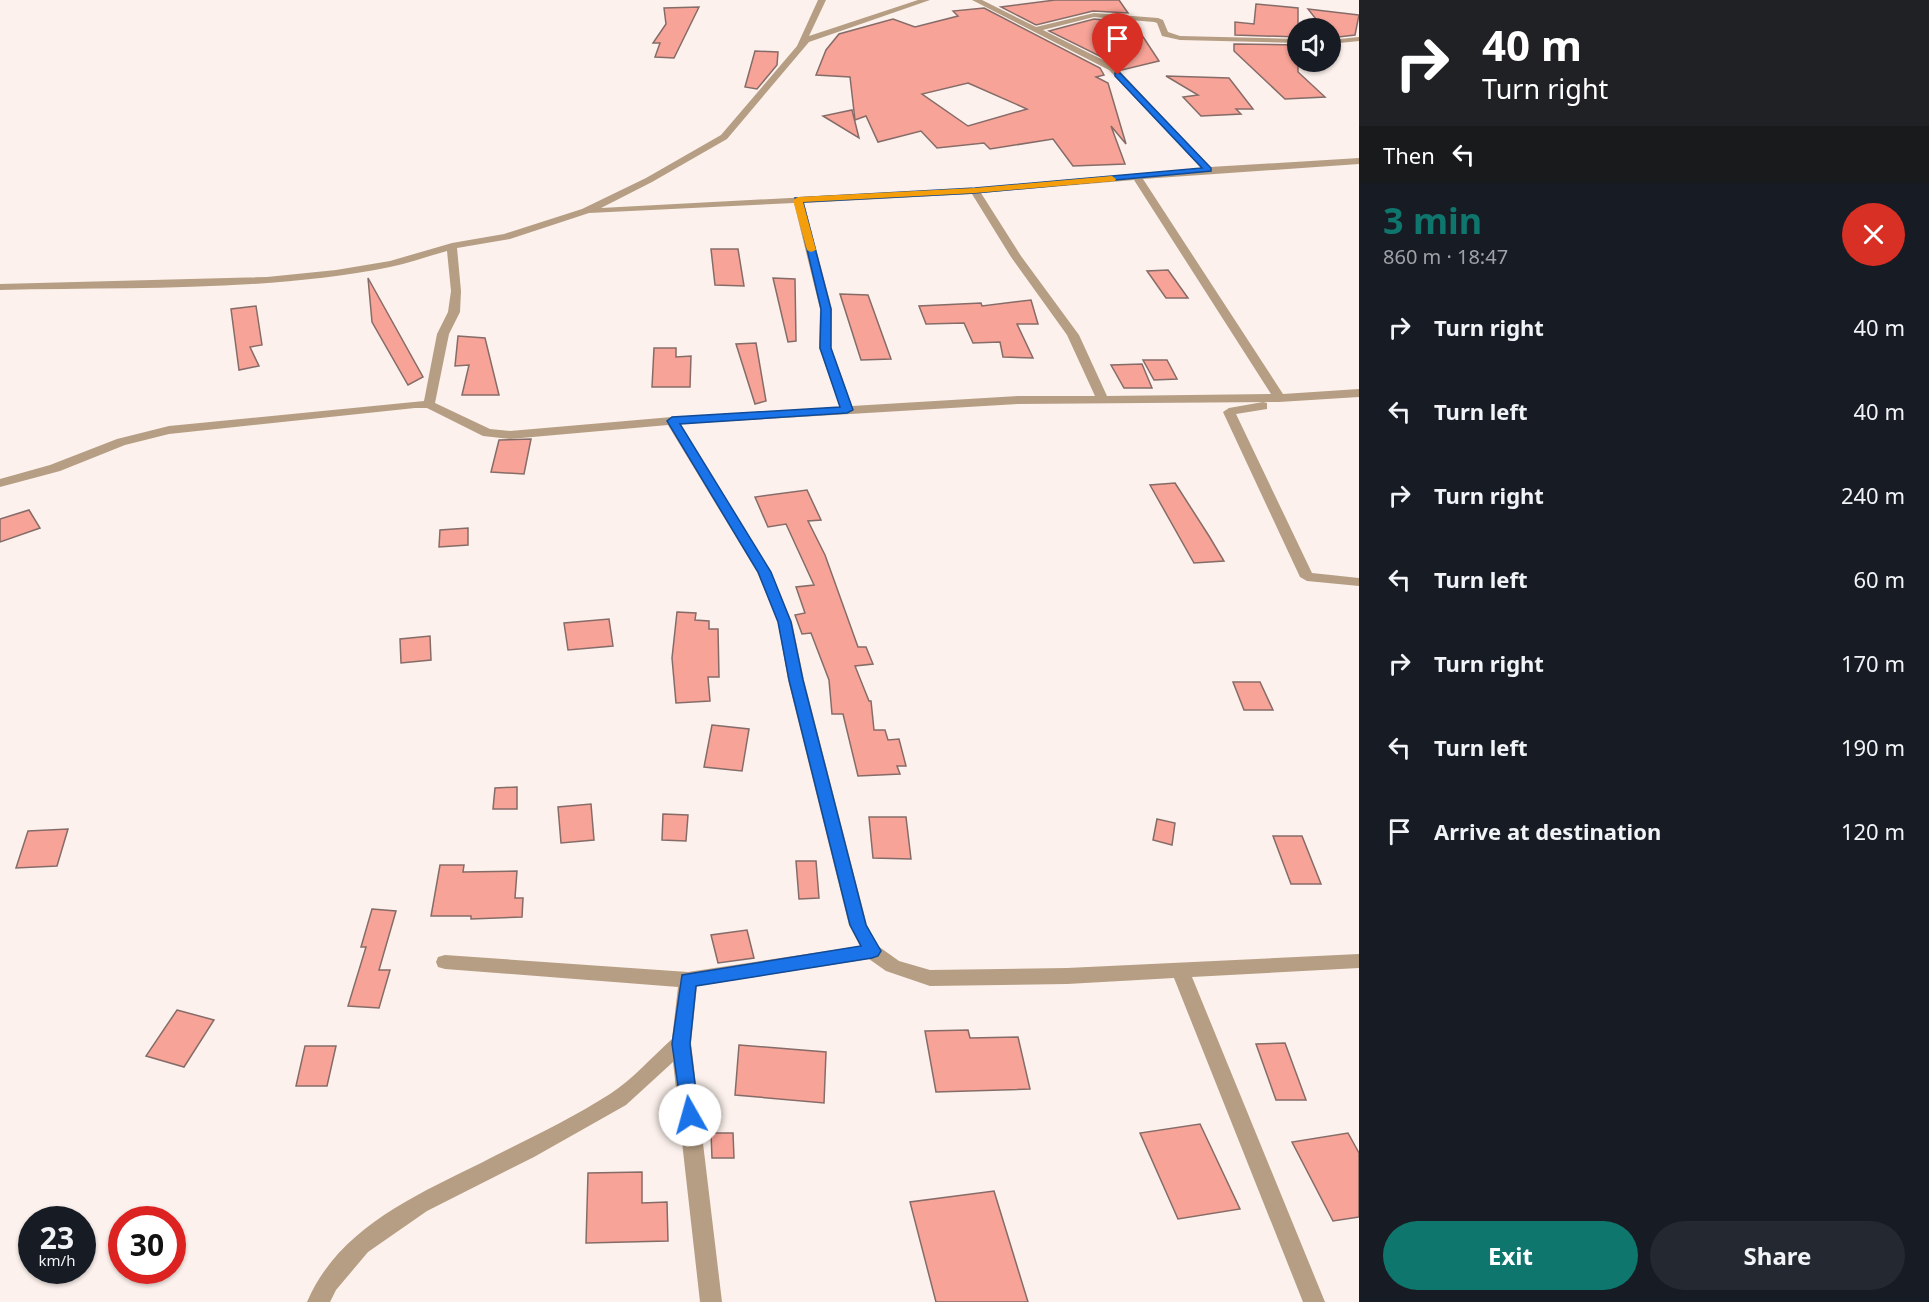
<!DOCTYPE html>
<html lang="en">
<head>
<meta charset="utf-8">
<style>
	:root { --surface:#171b24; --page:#242831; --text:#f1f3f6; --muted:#9ea1a6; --accent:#0f766e }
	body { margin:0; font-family:"Noto Sans",sans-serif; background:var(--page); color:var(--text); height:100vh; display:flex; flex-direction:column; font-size:22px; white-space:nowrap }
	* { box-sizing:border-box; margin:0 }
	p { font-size:20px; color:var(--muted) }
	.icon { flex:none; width:33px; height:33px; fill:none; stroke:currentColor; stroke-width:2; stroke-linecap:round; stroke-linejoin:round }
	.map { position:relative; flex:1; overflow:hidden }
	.panel { display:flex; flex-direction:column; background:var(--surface); width:570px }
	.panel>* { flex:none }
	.guide { background:#202124; color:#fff; overflow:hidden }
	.fabs { position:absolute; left:1287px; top:18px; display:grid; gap:12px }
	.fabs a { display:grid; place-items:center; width:54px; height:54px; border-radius:50%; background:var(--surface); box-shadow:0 2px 4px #0004; font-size:30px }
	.speed { position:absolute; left:18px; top:1206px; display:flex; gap:12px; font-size:30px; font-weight:700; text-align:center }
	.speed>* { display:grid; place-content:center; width:78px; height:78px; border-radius:50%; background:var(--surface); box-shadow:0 2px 4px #0004; line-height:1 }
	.speed small { font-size:15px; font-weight:400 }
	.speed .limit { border:9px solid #d22; background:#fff; color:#111 }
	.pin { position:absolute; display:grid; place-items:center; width:51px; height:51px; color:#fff; margin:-62px -26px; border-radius:50% 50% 50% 0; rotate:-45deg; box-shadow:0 0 6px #0007 }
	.pin .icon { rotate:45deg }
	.me { position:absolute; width:66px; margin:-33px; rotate:353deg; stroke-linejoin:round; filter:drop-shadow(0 0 4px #0008) }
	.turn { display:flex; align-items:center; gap:21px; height:126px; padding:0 24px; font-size:27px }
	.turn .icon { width:78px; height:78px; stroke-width:2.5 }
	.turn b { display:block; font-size:42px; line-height:51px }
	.then { display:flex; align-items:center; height:57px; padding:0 24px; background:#0003; gap:12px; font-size:22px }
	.round { display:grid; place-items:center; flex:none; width:63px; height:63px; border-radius:32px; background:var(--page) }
	.overview { display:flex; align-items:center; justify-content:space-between; height:102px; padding:0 24px }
	h1 { font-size:36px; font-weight:700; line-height:45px; color:var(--accent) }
	.cta { display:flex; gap:12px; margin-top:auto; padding:12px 24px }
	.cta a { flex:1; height:69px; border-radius:36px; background:var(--accent); color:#fff; font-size:24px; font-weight:700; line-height:69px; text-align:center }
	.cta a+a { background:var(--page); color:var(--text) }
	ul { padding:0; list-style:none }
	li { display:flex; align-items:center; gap:18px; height:84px; padding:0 24px }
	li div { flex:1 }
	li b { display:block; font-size:22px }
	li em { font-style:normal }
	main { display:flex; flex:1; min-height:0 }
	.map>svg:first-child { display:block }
</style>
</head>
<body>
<main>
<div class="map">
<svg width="1359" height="1302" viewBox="0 0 1359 1302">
	<rect width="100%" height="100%" fill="#fcf1ec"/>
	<g fill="#f7a397" stroke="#866c68" stroke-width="1.5" fill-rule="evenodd">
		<path d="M 1055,0 L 1119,0 L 1128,13 L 1093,11 L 1036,25 L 1001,7 Z"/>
		<path d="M 1256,4 L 1298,8 L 1298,37 L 1235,35 L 1235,22 L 1254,24 Z"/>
		<path d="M 699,7 L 674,58 L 655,57 L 660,43 L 653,43 L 666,24 L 664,8 Z"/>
		<path d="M 984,8 L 1100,68 L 1104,75 L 1096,77 L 1108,83 L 1126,144 L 1111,126 L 1125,164 L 1073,166 L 1053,139 L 990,149 L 984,143 L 937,148 L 921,131 L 878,142 L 866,116 L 855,120 L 850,77 L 816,75 L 826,50 L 839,34 L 893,19 L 915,27 L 958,16 L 953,11 ZM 968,83 L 1027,109 L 968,126 L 922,94 Z"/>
		<path d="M 1308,9 L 1359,15 L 1355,35 L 1330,38 L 1330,28 L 1323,28 Z"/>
		<path d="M 1094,19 L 1134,23 L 1159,61 L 1122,70 L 1116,64 L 1049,31 Z"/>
		<path d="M 1234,44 L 1298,45 L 1298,72 L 1325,97 L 1285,99 L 1234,51 Z"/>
		<path d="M 755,51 L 778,52 L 777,65 L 757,89 L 745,87 Z"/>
		<path d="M 1166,76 L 1229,78 L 1253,109 L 1236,109 L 1241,114 L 1201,116 L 1183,97 L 1198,95 Z"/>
		<path d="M 852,110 L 859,138 L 823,116 Z"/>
		<path d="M 711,249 L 738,249 L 744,286 L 715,285 Z"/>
		<path d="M 1168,270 L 1188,298 L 1166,298 L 1147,271 Z"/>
		<path d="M 368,278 L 423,377 L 408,385 L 372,322 Z"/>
		<path d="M 773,278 L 795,279 L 796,341 L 788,342 Z"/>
		<path d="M 840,294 L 868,295 L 891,359 L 861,360 Z"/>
		<path d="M 1031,300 L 1038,324 L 1017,324 L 1033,358 L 1003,357 L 1000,342 L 973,343 L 964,323 L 926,324 L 919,306 L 981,303 L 982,306 Z"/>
		<path d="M 256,306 L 262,345 L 250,347 L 259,366 L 239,370 L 231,309 Z"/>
		<path d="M 458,336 L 485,338 L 499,395 L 462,395 L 469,365 L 455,366 Z"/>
		<path d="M 756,343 L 766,401 L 755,404 L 736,344 Z"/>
		<path d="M 654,348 L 676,348 L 676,357 L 691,356 L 690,387 L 652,387 Z"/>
		<path d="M 1143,360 L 1167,360 L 1177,379 L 1154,380 Z"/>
		<path d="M 1142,364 L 1152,388 L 1124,388 L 1111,365 Z"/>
		<path d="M 531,439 L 524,474 L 491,472 L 499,440 Z"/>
		<path d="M 1175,483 L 1209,536 L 1224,561 L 1194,563 L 1150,485 Z"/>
		<path d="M 807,490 L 821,520 L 808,521 L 825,555 L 858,647 L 866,647 L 873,664 L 855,666 L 869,701 L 871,701 L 874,730 L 885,730 L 888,740 L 899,739 L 906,766 L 897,766 L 900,774 L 858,776 L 843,714 L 832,714 L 829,680 L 811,633 L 802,634 L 795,615 L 805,613 L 796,587 L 814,585 L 786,524 L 768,527 L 755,497 Z"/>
		<path d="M 29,510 L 40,528 L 0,542 L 0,519 Z"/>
		<path d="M 468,528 L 468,545 L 439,547 L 440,530 Z"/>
		<path d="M 677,612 L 696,613 L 695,620 L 709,621 L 709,629 L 718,629 L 719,677 L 708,677 L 710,701 L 676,703 L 672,658 Z"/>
		<path d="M 609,619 L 613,646 L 568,650 L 564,623 Z"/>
		<path d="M 430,636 L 431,660 L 401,663 L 400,639 Z"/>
		<path d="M 1233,682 L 1260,682 L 1273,710 L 1244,710 Z"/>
		<path d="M 712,725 L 749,729 L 742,771 L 704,767 Z"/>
		<path d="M 517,787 L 517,809 L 493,809 L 495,788 Z"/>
		<path d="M 591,804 L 594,840 L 561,843 L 558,807 Z"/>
		<path d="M 663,814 L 688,815 L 686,841 L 662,840 Z"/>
		<path d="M 869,817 L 906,817 L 911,859 L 873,858 Z"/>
		<path d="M 1157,819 L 1175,823 L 1172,845 L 1153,840 Z"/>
		<path d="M 68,829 L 57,866 L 16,868 L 28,831 Z"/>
		<path d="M 1273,836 L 1302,836 L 1321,884 L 1291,884 Z"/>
		<path d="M 796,861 L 816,861 L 819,898 L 799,899 Z"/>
		<path d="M 440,865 L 464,865 L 463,872 L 517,871 L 515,898 L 523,898 L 522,917 L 471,919 L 471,916 L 431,916 Z"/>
		<path d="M 372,909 L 396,911 L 379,970 L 390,970 L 379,1008 L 348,1006 L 366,947 L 361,947 Z"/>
		<path d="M 747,930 L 754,958 L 718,963 L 711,935 Z"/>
		<path d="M 177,1010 L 214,1020 L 184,1067 L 146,1056 Z"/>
		<path d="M 968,1030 L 970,1038 L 1018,1037 L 1030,1089 L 936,1092 L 925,1031 Z"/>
		<path d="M 1285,1043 L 1306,1100 L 1276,1100 L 1256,1044 Z"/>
		<path d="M 739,1045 L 826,1052 L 824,1103 L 735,1095 Z"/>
		<path d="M 305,1046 L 336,1046 L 327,1086 L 296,1086 Z"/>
		<path d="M 1200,1124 L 1240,1209 L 1178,1219 L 1140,1133 Z"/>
		<path d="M 711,1133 L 733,1133 L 734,1158 L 712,1158 Z"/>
		<path d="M 1348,1133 L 1359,1153 L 1359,1217 L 1333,1221 L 1292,1142 Z"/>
		<path d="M 642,1172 L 642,1203 L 667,1202 L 668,1241 L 586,1243 L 588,1173 Z"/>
		<path d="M 994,1191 L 1028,1302 L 936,1302 L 910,1202 Z"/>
	</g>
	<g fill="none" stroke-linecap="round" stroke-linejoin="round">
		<g fill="#b69e84" fill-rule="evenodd">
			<path d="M 818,0 L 826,0 L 809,36 L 918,0 L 930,0 L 809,42 L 727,139 L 652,182 L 601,208 L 975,188 L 1201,168 L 1109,70 L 972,0 L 982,0 L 1036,27 L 1094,13 L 1158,18 L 1163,20 L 1168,32 L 1180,36 L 1298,39 L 1298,43 L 1180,40 L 1162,36 L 1157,23 L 1154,22 L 1094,17 L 1043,30 L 1115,66 L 1210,167 L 1359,158 L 1359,164 L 1143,179 L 1283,394 L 1359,389 L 1359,397 L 1279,402 L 1018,404 L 680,424 L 771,572 L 792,622 L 804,680 L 867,925 L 878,946 L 899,961 L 930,970 L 1067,968 L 1359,954 L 1359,968 L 1192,977 L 1325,1302 L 1303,1302 L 1174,978 L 1067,984 L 930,986 L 886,971 L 869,959 L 697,986 L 691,1043 L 722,1302 L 700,1302 L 673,1062 L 626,1105 L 534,1157 L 427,1211 L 368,1252 L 336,1290 L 330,1302 L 307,1302 C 338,1229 414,1196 481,1163 C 524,1141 569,1120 610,1094 C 632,1080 652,1057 672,1039 L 678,987 L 445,969 L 438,967 L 436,962 L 438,957 L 445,955 L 688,972 L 860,946 L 849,925 L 788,680 L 778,622 L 757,572 L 668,425 L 510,439 L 483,436 L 427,408 L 415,408 L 169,434 L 125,445 L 60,471 L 0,487 L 0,479 L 50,465 L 117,439 L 169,426 L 424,401 L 437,334 L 448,312 L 451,291 L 447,251 C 428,256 410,263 390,267 C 266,292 127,287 0,290 L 0,284 L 267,277 L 336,270 L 390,261 L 452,243 L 504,234 L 582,209 L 646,178 L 721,135 L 797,46 ZM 1134,180 L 1271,394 L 1107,396 L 1079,335 L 1021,256 L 981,193 ZM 972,194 L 1011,257 L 1067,335 L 1095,396 L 1018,396 L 852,406 L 831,348 L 832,309 L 804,203 ZM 794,203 L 820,309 L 819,348 L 840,407 L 672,417 L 510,431 L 490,429 L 435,403 L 449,334 L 460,312 L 461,291 L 457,248 L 510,239 L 589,213 Z"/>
			<path d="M 1359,37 L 1359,41 L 1330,44 L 1330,40 Z"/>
			<path d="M 1263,402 L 1267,403 L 1267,409 L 1236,414 L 1312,573 L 1359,578 L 1359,586 L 1307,581 L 1300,577 L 1223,412 L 1229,408 Z"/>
		</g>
	</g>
	<path fill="#1a73e8" stroke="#114b97" stroke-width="1.5" d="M 1115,73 L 1120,73 L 1211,168 L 1211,171 L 975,193 L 803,202 L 831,309 L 831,348 L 853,410 L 847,413 L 680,424 L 771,572 L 791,622 L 803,680 L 866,925 L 881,951 L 878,956 L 872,958 L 696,986 L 690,1044 L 699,1115 L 696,1121 L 690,1123 L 683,1121 L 672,1044 L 682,975 L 861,946 L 850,925 L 789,680 L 778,622 L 758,572 L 667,421 L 672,417 L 840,407 L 820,348 L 821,309 L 795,198 L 975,188 L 1202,168 L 1115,76 Z"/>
	<path fill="#f59e0b" d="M 1112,176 L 1116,179 L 1115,181 L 975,193 L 803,202 L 816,250 L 811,252 L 807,250 L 793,200 L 798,197 L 975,188 Z"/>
</svg>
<div class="fabs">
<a><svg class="icon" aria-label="sound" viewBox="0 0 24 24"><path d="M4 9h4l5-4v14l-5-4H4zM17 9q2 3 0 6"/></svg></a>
</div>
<div class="speed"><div>23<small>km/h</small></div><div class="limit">30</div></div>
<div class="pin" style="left:1118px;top:75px;background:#d93025"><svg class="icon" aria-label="arrive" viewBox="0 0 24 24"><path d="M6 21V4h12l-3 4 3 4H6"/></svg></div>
<svg class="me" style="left:690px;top:1115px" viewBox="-20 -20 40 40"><circle r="19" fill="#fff"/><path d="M0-13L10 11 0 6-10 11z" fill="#1a73e8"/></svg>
</div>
<section class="panel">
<div class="guide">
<div class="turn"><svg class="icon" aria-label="right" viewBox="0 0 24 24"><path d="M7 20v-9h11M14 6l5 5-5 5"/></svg><div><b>40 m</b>Turn right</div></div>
<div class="then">Then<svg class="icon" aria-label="left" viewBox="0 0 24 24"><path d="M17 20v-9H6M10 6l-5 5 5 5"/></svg></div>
</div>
<div class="overview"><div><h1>3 min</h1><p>860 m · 18:47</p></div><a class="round" style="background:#d93025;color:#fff"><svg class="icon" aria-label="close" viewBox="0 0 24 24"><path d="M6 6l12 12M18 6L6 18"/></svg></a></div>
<ul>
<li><svg class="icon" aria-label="right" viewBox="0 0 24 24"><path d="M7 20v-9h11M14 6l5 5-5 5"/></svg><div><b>Turn right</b></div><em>40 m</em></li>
<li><svg class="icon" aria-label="left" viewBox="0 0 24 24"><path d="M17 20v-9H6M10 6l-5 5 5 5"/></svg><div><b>Turn left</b></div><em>40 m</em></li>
<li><svg class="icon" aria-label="right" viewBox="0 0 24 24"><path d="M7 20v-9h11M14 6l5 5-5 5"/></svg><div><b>Turn right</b></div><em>240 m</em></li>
<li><svg class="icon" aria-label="left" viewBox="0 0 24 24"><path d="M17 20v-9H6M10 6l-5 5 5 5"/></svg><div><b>Turn left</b></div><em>60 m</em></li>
<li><svg class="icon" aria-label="right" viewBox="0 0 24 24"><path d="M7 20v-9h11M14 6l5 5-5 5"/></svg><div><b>Turn right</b></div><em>170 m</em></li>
<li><svg class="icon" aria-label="left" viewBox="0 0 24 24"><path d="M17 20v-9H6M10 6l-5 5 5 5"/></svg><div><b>Turn left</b></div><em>190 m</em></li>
<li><svg class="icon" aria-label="arrive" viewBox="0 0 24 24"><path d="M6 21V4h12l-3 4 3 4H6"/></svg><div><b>Arrive at destination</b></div><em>120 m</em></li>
</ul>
<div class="cta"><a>Exit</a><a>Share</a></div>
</section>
</main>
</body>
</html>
